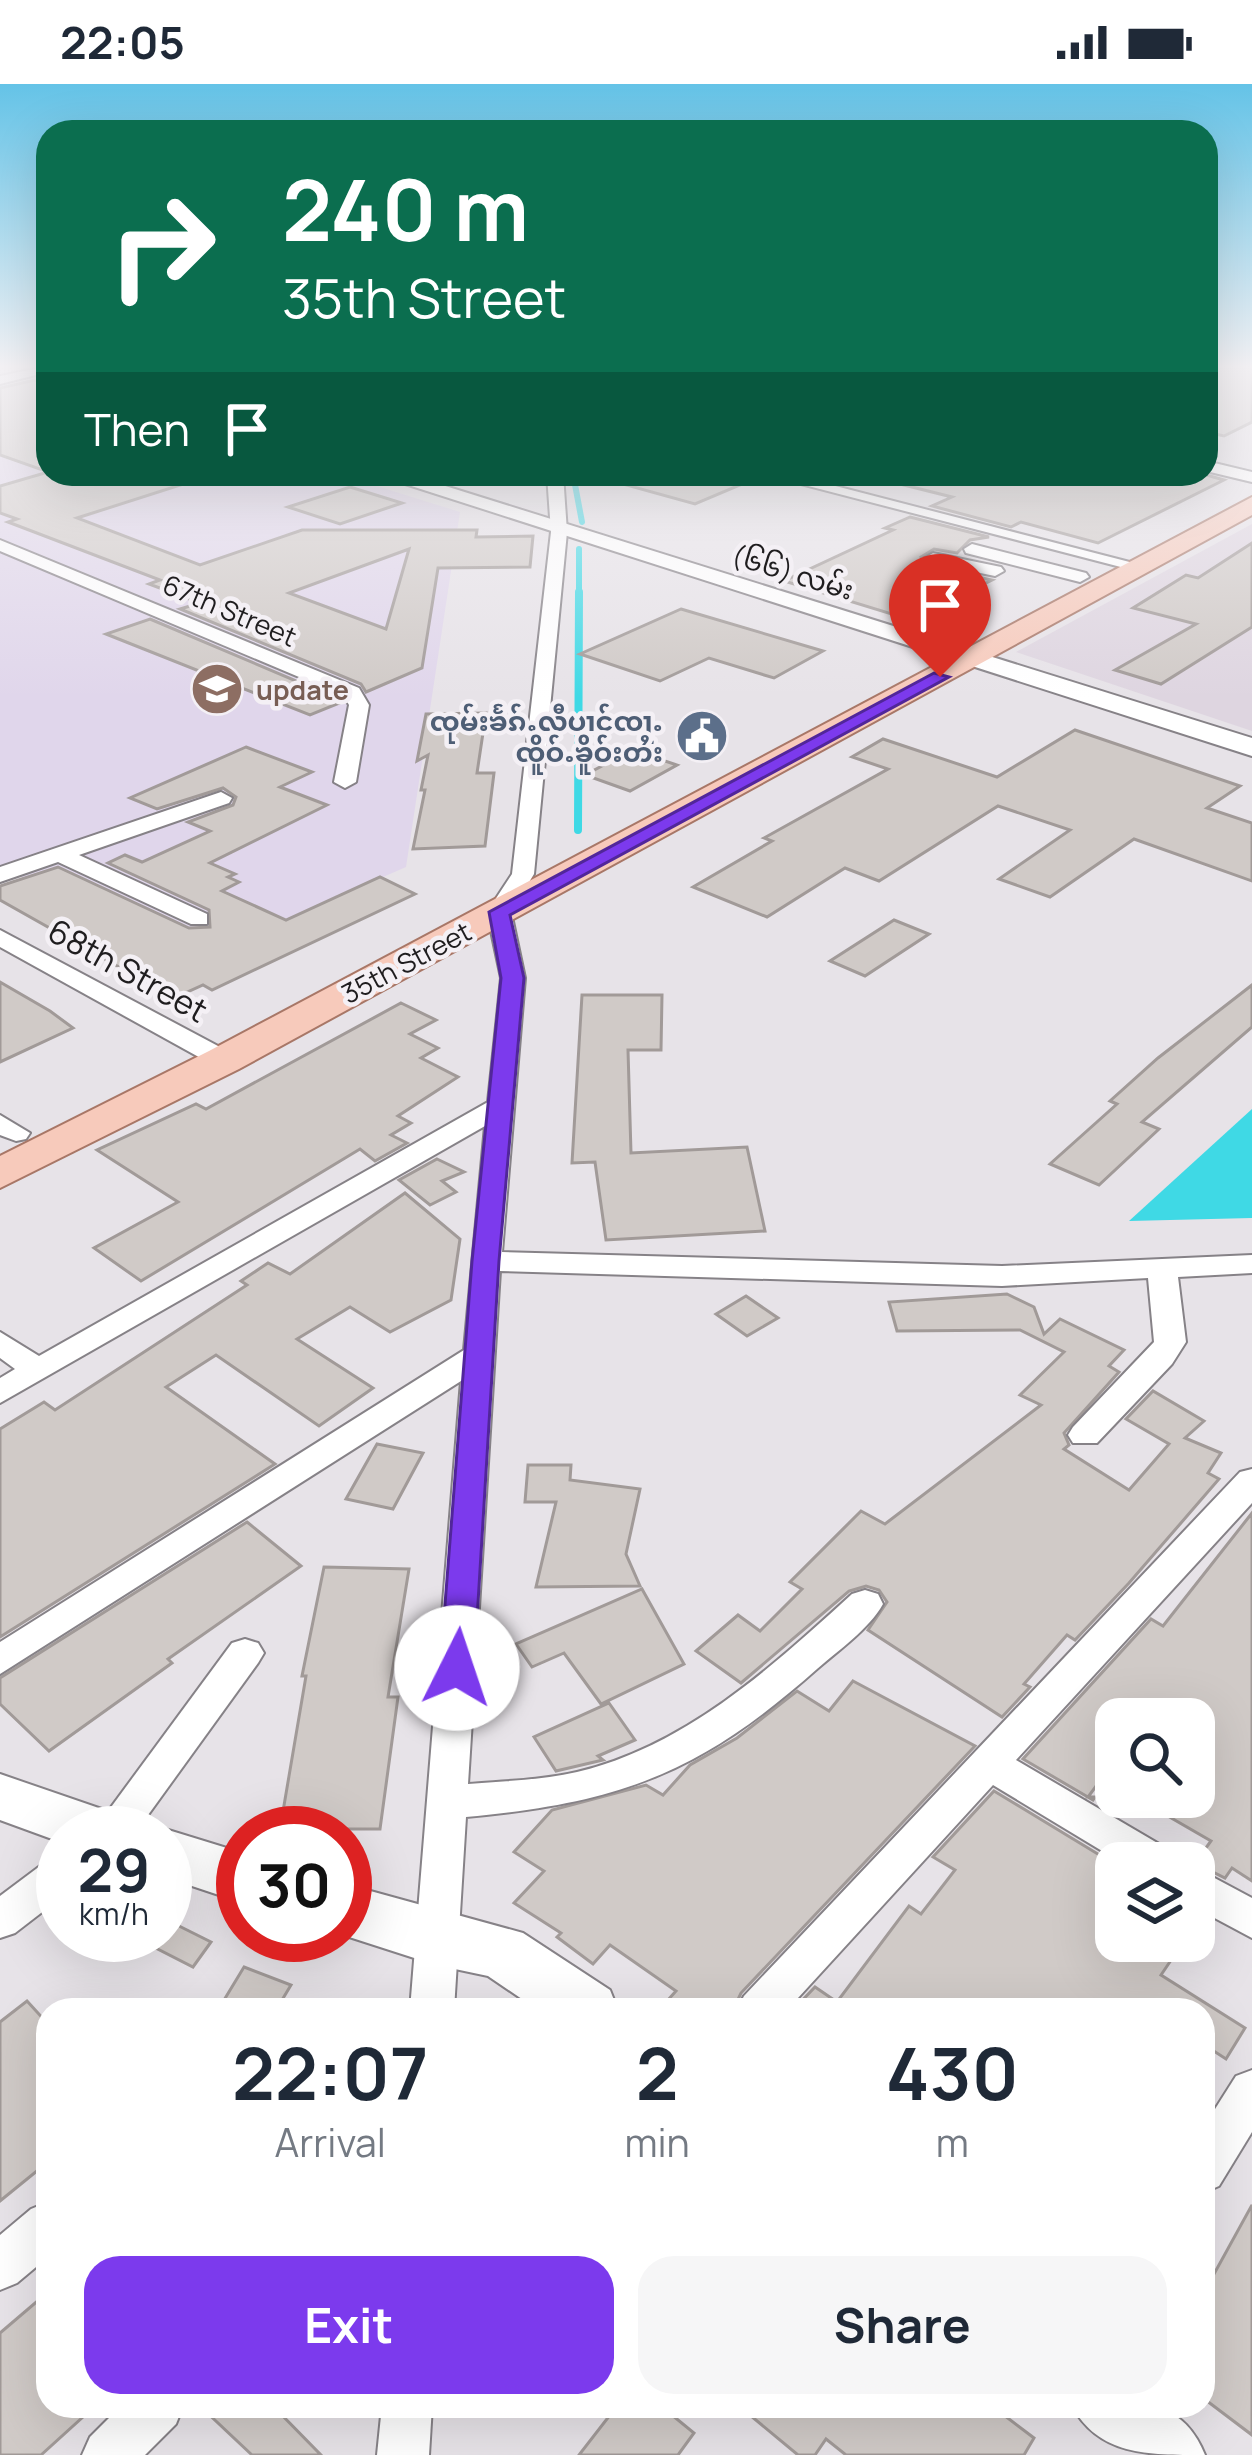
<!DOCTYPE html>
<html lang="en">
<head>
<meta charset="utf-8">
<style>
	:root { --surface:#fff; --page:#f6f6f7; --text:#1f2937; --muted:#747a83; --accent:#7c3aed }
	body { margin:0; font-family:Manrope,"Noto Sans Myanmar",sans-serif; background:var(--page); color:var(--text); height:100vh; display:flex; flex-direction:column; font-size:45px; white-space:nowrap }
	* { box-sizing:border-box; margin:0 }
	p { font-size:39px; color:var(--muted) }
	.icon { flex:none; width:66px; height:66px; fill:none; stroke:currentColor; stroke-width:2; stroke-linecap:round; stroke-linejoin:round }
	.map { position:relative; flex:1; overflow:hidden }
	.panel { position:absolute; left:36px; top:1914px; width:1179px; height:420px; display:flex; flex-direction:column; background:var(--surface); border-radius:36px; box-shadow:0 12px 48px #0002 }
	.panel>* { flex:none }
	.hud { position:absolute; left:36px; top:36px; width:1182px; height:366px; border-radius:36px; box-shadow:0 12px 48px #0002; background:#0b6e4f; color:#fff; overflow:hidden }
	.buttons { position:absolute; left:1095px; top:1614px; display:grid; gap:24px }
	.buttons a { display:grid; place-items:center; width:120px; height:120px; border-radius:24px; background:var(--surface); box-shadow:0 12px 48px #0002; font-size:60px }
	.speed { position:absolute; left:36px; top:1722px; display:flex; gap:24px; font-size:60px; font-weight:700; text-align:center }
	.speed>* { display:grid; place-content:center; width:156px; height:156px; border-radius:50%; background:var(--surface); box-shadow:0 12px 48px #0002; line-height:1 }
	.speed small { font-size:30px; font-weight:400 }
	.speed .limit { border:18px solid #d22; background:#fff; color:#111 }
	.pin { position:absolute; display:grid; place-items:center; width:102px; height:102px; color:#fff; margin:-123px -51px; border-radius:50% 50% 50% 0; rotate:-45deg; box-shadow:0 0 12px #0007 }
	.pin .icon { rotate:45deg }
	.me { position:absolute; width:132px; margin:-66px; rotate:4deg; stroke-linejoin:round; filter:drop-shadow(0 0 9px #0008) }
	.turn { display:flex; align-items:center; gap:42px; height:252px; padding:0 48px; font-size:54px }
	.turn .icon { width:156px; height:156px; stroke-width:2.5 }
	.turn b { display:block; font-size:84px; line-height:102px }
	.then { display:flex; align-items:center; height:114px; padding:0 48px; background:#0003; gap:24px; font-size:45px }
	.eta { display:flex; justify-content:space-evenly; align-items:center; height:204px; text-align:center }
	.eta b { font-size:72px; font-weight:700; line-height:84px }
	.button { display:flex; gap:24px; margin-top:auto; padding:24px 48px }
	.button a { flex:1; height:138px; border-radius:36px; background:var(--accent); color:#fff; font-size:48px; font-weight:700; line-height:138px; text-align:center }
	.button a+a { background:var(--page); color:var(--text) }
	.status { display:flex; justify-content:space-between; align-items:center; height:84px; padding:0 60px; background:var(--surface); direction:ltr }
	.status svg { height:33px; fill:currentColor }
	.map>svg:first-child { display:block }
</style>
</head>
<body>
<div class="status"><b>22:05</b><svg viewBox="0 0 49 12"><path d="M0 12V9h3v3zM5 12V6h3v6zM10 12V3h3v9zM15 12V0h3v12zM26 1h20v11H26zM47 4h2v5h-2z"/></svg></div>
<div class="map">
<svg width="1252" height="2371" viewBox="0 0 1252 2371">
	<rect width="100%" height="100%" fill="#e7e3e8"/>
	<path fill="#ded5e0" d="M 1252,440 L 1252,647 L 1016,568 Z"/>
	<path fill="#e0d6eb" d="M 48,292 L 48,390 L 338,390 L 460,428 L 406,783 L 179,882 L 0,781 L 0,303 Z"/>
	<path fill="#3fd9e5" d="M 1252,1025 L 1252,1134 L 1129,1137 Z"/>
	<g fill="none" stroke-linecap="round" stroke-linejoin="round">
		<g stroke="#3fd9e5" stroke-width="6">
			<path d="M 573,390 L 582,438"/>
			<path d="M 579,511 L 579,465"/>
		</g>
		<path stroke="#3fd9e5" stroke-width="8" d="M 578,746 L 579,508"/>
	</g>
	<g fill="#d0cac7" stroke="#a19a98" stroke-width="3" fill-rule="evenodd">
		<path d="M 1206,282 L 1252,282 L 1252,338 L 1224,352 L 1206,348 Z"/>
		<path d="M 35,296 L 48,300 L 48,388 L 0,371 L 0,304 Z"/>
		<path d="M 48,388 L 195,390 L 196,396 L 77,434 L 200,481 L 302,446 L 477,446 L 476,453 L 533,452 L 530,483 L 438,484 L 422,584 L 366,608 L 361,600 L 180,525 L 200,519 L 149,500 L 160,496 L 8,438 L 17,435 L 0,429 L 0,402 ZM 409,465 L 386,545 L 289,509 Z"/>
		<path d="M 620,390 L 758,390 L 759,393 L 695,420 L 619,399 Z"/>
		<path d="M 901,390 L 1203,390 L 1224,396 L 1098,459 L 1021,438 L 1011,443 L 932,422 L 952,413 L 900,400 Z"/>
		<path d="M 350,403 L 402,419 L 340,440 L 288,423 Z"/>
		<path d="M 910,433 L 989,453 L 970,456 L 957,469 L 934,465 L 921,473 L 926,482 L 992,496 L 911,536 L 784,497 L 893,446 L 885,444 Z"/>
		<path d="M 1252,459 L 1252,543 L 1161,600 L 1115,586 L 1196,540 L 1133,524 L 1186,491 L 1198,494 Z"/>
		<path d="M 681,525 L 823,567 L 774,594 L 709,574 L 660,597 L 580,570 Z"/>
		<path d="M 150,535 L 341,616 L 342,618 L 310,631 L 106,550 Z"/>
		<path d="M 486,629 L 477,689 L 494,689 L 485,762 L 413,765 L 425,706 L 421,706 L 428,671 L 417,677 L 426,630 Z"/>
		<path d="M 1075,646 L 1240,702 L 1207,724 L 1252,739 L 1252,797 L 1134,755 L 1050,813 L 999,795 L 1070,746 L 998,722 L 879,797 L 845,784 L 767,833 L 693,803 L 772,757 L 764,754 L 888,685 L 852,673 L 883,655 L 997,693 Z"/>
		<path d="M 246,663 L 312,688 L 280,703 L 327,721 L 210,779 L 235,790 L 228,793 L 239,798 L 222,807 L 286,836 L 380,793 L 415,810 L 212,906 L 203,901 L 174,914 L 0,816 L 0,802 L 58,783 L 189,844 L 210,843 L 209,826 L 108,779 L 125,771 L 142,778 L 210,747 L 188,738 L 233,721 L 236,713 L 223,704 L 157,725 L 130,714 Z"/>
		<path d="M 632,666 L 677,681 L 630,707 L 585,691 Z"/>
		<path d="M 894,836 L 929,850 L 865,892 L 830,877 Z"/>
		<path d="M 0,898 L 50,927 L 73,944 L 0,978 Z"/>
		<path d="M 1252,901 L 1252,943 L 1142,1038 L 1159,1045 L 1099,1101 L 1050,1080 L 1117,1020 L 1110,1017 L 1158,974 Z"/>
		<path d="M 582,911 L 662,911 L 661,966 L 628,966 L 631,1069 L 747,1063 L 765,1147 L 606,1156 L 595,1078 L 572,1079 Z"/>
		<path d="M 401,919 L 436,936 L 410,950 L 438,964 L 421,974 L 458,993 L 398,1032 L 411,1039 L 391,1051 L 407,1059 L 375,1077 L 360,1065 L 141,1197 L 94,1164 L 178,1118 L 97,1066 L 196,1020 L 206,1025 Z"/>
		<path d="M 437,1075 L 464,1088 L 442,1097 L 456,1108 L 430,1121 L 399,1096 Z"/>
		<path d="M 405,1109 L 460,1155 L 451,1216 L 390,1248 L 350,1223 L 297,1255 L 373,1304 L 319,1342 L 216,1271 L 166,1303 L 275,1380 L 0,1553 L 0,1345 L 44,1318 L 55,1326 L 247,1201 L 241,1197 L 268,1179 L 290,1190 Z"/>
		<path d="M 1007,1210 L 1034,1223 L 1044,1250 L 1060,1235 L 1124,1266 L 1109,1282 L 1119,1288 L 1064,1349 L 1069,1361 L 1064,1365 L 1129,1406 L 1169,1360 L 1126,1335 L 1153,1307 L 1204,1337 L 1185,1354 L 1221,1369 L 1208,1389 L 1219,1395 L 1129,1499 L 1075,1556 L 1067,1551 L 1024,1600 L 1030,1603 L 1002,1633 L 868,1546 L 887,1518 L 879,1506 L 866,1502 L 849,1507 L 741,1599 L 696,1567 L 738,1531 L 760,1547 L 802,1505 L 790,1498 L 861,1427 L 885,1440 L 1041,1321 L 1020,1311 L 1064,1268 L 1020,1246 L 897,1247 L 889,1218 Z"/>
		<path d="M 746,1212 L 778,1234 L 747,1252 L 716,1230 Z"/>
		<path d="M 377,1360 L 423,1369 L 393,1425 L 346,1415 Z"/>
		<path d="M 528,1381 L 571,1381 L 570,1396 L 640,1405 L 626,1470 L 640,1502 L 536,1503 L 556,1418 L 525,1418 Z"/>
		<path d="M 1252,1429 L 1252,1797 L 1232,1784 L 1225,1794 L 1195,1779 L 1211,1757 L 1135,1713 L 1194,1713 L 1194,1635 L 1116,1635 L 1116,1675 L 1088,1713 L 1095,1713 L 1093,1716 L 1023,1675 L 1151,1535 L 1163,1542 Z"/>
		<path d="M 247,1438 L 301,1482 L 168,1575 L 172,1579 L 49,1667 L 0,1620 L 0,1594 Z"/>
		<path d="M 324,1483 L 409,1485 L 388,1613 L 398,1613 L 380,1745 L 280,1745 L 306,1592 L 302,1592 Z"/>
		<path d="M 642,1505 L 684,1580 L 601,1620 L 564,1569 L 532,1583 L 516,1560 Z"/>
		<path d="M 853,1597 L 975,1662 L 741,1909 L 733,1926 L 659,1926 L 676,1907 L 610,1861 L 593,1880 L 557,1853 L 561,1849 L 514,1819 L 544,1787 L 514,1768 L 552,1726 L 646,1701 L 663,1711 L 690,1681 L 737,1654 L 797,1607 L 829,1627 Z"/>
		<path d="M 609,1619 L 635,1656 L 598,1672 L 603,1676 L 556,1687 L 534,1653 Z"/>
		<path d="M 994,1707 L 1116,1781 L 1116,1857 L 1184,1857 L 1161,1891 L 1245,1944 L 1226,1975 L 1203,1960 L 1203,1926 L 793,1926 L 815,1903 L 837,1918 L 909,1822 L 921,1830 L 955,1786 L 933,1773 Z"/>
		<path d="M 165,1835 L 211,1858 L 193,1883 L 146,1859 L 153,1851 L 165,1851 Z"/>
		<path d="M 244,1883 L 291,1901 L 276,1926 L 218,1926 Z"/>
		<path d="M 27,1917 L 48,1940 L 48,2078 L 0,2117 L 0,1938 Z"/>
		<path d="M 1252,2121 L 1252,2351 L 1203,2314 L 1203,2210 Z"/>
		<path d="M 48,2208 L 48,2322 L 95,2322 L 41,2371 L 0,2371 L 0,2249 Z"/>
		<path d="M 200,2322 L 273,2322 L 321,2371 L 252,2371 Z"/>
		<path d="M 617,2322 L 661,2322 L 694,2349 L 678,2371 L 579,2371 Z"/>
		<path d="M 739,2322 L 992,2322 L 1034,2354 L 1024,2371 L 846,2371 L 826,2355 L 815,2371 L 798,2371 Z"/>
	</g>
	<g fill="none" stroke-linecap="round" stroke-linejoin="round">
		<g stroke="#868287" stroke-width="4">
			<g id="street">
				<path d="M 48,282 L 48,288 L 0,300 L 0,292 Z"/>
				<path d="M 1206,377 L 1252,388 L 1252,398 L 1206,387 Z"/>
				<path d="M 547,390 L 563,390 L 567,448 L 534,790 L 511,828 L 525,894 L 502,1168 L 1002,1182 L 1252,1171 L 1252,1189 L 1178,1193 L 1186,1258 L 1172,1280 L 1097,1359 L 1073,1359 L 1068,1351 L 1073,1343 L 1154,1258 L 1148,1194 L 1002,1202 L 500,1187 L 468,1700 C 504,1697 542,1696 577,1688 C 686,1662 772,1583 852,1510 L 865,1506 L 878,1510 L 883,1520 C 869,1545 839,1566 817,1585 C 700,1689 620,1719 466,1733 L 454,1926 L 410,1926 L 461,1297 L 0,1590 L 0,1558 L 464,1266 L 485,1042 L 0,1319 L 0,1294 L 15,1285 L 0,1274 L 0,1248 L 39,1272 L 488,1018 L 501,894 L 487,828 L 512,790 L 551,448 Z"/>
				<path d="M 762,390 L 789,390 L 1149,483 L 1140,488 Z"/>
				<path d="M 0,456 L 359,604 L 369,621 L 356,698 L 345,704 L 334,698 L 349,621 L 344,612 L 0,467 Z"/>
				<path d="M 972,460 L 1086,489 L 1089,493 L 1080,498 L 966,469 L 964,465 Z"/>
				<path d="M 933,469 L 1001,483 L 1004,487 L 995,492 L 927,478 L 925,474 Z"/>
				<path d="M 221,708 L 232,714 L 229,719 L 79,771 L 207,830 L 207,840 L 191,840 L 58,778 L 0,798 L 0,783 Z"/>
				<path d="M 0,846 L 233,970 L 237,976 L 233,982 L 215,982 L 0,863 Z"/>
				<path d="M 0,1031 L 30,1049 L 26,1055 L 16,1057 L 0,1051 Z"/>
				<path d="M 1252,1385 L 1252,1419 L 1016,1676 L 1171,1767 L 1177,1779 L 1122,1779 L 993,1701 L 787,1926 L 737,1926 L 744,1912 L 1240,1388 Z"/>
				<path d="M 245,1555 L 258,1559 L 264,1569 L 258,1579 L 135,1749 L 92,1749 L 232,1559 Z"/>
				<path d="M 63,1770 L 63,1812 L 15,1849 L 0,1854 L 0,1812 L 48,1776 Z"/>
				<path d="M 1194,1783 L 1252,1814 L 1252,1854 L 1194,1823 Z"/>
				<path d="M 1252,1986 L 1252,2048 L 1219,2102 L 1203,2109 L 1203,2044 L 1236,1992 Z"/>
				<path d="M 48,2118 L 48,2173 L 17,2199 L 0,2206 L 0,2151 L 31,2125 Z"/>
				<path d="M 121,2322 L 183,2322 L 176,2340 L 145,2371 L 82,2371 L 90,2353 Z"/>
				<path d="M 382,2322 L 432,2322 L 429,2371 L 377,2371 Z"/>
			</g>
		</g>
		<g stroke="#868287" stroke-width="4">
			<g id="secondary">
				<path d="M 374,390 L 407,390 L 1252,654 L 1252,672 Z"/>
				<path d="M 0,1690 L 122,1732 L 130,1749 L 63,1749 L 63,1759 L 0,1736 Z"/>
				<path d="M 165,1745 L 243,1769 L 243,1819 L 165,1793 L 165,1749 L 153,1749 Z"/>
				<path d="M 345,1800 L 523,1849 L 610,1906 L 618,1926 L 538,1926 L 488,1892 L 436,1881 L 343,1851 Z"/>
				<path d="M 1072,2322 C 1132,2322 1179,2307 1205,2371 C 1146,2371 1099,2371 1072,2322 Z"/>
			</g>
		</g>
		<g stroke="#a87767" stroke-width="4">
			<path id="primary" d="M 1252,413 L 1252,431 L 239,985 L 0,1104 L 0,1072 L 209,967 Z"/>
		</g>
		<use href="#street" fill="#fff" fill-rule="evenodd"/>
		<use href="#secondary" fill="#fff" fill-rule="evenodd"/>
		<use href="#primary" fill="#f7cabb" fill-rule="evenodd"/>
	</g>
	<linearGradient id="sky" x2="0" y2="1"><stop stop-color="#64c3e7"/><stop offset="0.46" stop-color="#f4f2f5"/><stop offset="1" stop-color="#f4f2f5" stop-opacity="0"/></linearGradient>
	<rect width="1252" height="614" fill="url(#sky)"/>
	<path fill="#7c3aed" stroke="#51269a" stroke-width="3" d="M 934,589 L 949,593 L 510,831 L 524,894 L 499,1177 L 474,1584 L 469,1593 L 457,1597 L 445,1593 L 440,1584 L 472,1177 L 501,894 L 489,828 Z"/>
	<defs>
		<g id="university-disc" transform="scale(2.7)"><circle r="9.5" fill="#8d6e63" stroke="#f4f0f5"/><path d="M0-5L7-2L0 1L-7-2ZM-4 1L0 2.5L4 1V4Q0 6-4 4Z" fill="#fff"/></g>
		<g id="civic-disc" transform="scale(2.7)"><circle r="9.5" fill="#5c6f8a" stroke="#f4f0f5"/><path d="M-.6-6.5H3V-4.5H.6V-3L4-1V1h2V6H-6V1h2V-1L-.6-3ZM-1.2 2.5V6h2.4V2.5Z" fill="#fff"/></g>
	</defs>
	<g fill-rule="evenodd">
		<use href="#university-disc" x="217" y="605"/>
		<use href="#civic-disc" x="702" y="652"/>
	</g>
	<g text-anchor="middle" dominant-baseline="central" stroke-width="9" stroke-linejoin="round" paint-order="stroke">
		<g font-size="27" fill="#1f1d1f" stroke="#f4f0f5">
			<text transform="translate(793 488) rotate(17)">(၆၆) လမ်း</text>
			<text transform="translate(230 526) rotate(23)">67th Street</text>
			<text transform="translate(406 878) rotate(-28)">35th Street</text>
		</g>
		<g font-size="27" font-weight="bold" fill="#785e54" stroke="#f4f0f5" text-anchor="start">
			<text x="256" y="605">update</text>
		</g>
		<g font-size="27" font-weight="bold" fill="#4e5e75" stroke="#f4f0f5" text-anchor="end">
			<text x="663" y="636">ၸုမ်းၶႅၵ်ႇလီပၢင်ၸႃႉ<tspan x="663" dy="31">ၸိူဝ်ႉၶိူဝ်းတႆး</tspan></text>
		</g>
		<g font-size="33" fill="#1f1d1f" stroke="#f4f0f5">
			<text transform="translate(128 886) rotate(29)">68th Street</text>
		</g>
	</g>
</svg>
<div class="buttons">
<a><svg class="icon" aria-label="search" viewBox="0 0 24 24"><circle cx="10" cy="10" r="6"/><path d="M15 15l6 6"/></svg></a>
<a><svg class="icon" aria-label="layers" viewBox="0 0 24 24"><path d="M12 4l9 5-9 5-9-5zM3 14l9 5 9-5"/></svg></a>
</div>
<div class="speed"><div>29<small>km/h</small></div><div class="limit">30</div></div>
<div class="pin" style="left:940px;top:593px;background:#d93025"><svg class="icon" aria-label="arrive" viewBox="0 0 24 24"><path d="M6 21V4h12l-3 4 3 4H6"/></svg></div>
<svg class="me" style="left:457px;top:1584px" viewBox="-20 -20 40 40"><circle r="19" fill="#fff"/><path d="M0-13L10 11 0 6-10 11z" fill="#7c3aed"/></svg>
<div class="hud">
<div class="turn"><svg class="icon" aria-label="right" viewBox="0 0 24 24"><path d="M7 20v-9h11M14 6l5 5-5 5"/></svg><div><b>240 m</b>35th Street</div></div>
<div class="then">Then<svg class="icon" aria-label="arrive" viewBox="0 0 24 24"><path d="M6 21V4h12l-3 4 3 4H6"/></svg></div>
</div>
<section class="panel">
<div class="eta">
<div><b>22:07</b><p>Arrival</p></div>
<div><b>2</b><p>min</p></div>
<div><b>430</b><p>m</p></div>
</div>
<div class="button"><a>Exit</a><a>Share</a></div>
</section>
</div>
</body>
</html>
